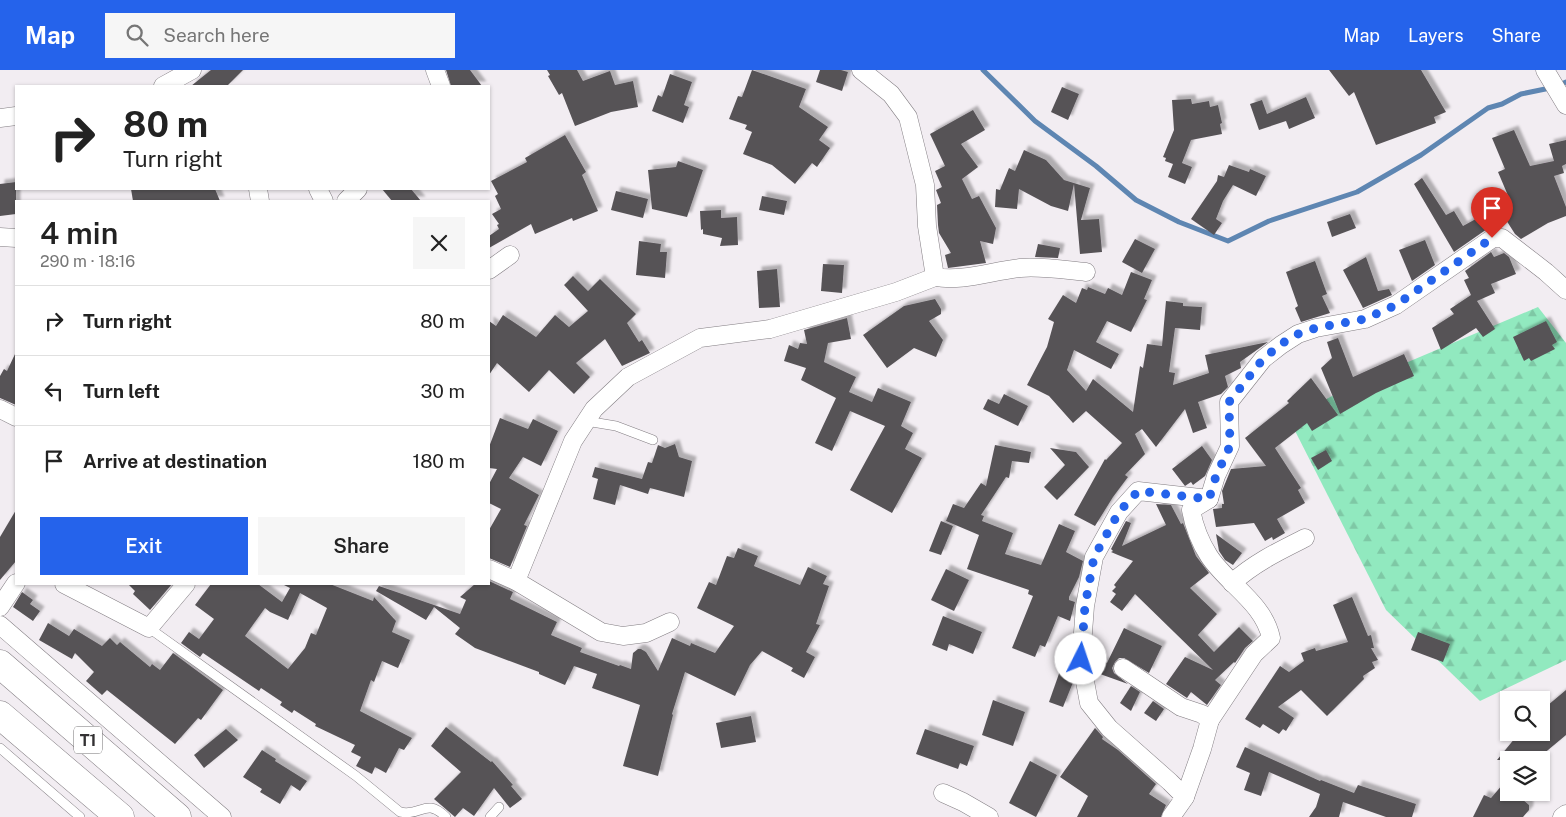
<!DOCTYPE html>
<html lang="en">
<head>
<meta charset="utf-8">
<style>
	:root { --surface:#fff; --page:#f6f6f6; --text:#222; --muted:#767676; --line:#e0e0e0; --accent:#2563eb }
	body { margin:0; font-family:"Public Sans",sans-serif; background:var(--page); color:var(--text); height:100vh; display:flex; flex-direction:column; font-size:19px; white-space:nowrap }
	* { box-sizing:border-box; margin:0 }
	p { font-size:16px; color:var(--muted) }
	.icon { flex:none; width:28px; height:28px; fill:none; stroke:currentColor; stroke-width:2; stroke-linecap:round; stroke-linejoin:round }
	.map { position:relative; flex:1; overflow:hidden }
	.sheet { position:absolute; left:15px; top:130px; width:475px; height:385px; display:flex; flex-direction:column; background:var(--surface); border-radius:0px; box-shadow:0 1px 4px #0004 }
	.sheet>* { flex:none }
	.top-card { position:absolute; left:15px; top:15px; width:475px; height:105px; border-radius:0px; box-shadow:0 1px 4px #0004; background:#fff; color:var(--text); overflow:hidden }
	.fabs { position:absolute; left:1500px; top:621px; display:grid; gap:10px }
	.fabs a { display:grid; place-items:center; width:50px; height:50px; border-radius:0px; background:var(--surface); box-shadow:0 1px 4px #0004; font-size:25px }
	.pin { position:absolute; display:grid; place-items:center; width:42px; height:42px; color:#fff; margin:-51px -21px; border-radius:50% 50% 50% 0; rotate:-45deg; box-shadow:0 0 5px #0007 }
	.pin .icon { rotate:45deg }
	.me { position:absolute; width:55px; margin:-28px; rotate:4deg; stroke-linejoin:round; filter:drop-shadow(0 0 4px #0008) }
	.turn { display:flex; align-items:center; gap:18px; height:105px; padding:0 25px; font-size:22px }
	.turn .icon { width:65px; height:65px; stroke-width:2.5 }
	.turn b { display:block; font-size:35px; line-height:42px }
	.round { display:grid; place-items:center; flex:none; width:52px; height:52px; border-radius:0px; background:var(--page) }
	.headline { display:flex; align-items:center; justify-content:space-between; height:85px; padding:0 25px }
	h1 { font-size:30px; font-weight:600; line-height:38px }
	.action { display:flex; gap:10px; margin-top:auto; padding:10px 25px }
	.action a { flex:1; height:58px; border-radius:0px; background:var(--accent); color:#fff; font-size:20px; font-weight:600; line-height:58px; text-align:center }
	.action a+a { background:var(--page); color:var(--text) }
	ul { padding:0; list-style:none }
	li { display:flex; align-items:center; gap:15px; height:70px; padding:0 25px; border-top:1px solid var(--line) }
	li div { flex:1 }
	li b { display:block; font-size:19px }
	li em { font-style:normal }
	header { display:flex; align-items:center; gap:30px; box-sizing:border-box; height:70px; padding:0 25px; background:var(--accent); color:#fff }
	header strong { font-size:24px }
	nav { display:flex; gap:28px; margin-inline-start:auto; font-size:18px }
	.search { width:350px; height:45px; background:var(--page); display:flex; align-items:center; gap:12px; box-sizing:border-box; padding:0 18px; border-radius:0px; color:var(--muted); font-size:19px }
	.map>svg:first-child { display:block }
</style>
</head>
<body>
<header>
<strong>Map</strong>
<div class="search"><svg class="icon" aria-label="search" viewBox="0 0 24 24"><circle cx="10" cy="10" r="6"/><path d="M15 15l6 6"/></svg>Search here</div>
<nav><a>Map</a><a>Layers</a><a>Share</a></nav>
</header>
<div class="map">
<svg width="1566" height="747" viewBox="0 0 1566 747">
	<defs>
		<pattern id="forest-firs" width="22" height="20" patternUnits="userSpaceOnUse" patternTransform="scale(1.25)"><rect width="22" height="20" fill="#91e9bf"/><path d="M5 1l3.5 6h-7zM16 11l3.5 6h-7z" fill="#7ec8a5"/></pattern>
		<filter id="shadow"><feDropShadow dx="4.5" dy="-4.5" stdDeviation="1" flood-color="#0004"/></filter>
	</defs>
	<rect width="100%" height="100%" fill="#f2edf2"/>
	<path fill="url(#forest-firs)" d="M 1538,237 L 1566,273 L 1566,590 L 1480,631 L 1386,540 L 1289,349 L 1349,317 Z"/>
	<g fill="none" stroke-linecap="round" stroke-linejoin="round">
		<path stroke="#5e86b2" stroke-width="5" d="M 983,0 L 1035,51 L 1096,96 L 1136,130 L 1179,152 L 1228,171 L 1269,151 L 1357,122 L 1421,85 L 1488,38 L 1502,34 L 1521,24 L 1555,17 L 1566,12"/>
	</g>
	<g fill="#575357" fill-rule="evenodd" filter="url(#shadow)">
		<path d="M 211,0 L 243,0 L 227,16 L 191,16 Z"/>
		<path d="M 446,0 L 470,0 L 482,16 L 451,16 Z"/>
		<path d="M 547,0 L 577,0 L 583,11 L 610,1 L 615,15 L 633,11 L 638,37 L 611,42 L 575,56 L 562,23 L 559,25 L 548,6 L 550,5 Z"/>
		<path d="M 752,0 L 806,19 L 799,37 L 828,57 L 819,70 L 830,78 L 817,97 L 812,93 L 795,114 L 772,95 L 743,84 L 752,62 L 745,59 L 747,55 L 729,49 L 738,26 L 742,27 Z"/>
		<path d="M 820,0 L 841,0 L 848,2 L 842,21 L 816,12 Z"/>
		<path d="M 1329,0 L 1421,0 L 1446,42 L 1434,47 L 1436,53 L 1376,75 L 1354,22 L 1349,26 Z"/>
		<path d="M 670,4 L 692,12 L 684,35 L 689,37 L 683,53 L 652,41 L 658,25 L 662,27 Z"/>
		<path d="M 1062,17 L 1079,24 L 1068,50 L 1051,42 Z"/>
		<path d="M 1306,27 L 1315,48 L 1289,59 L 1286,51 L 1259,60 L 1250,34 L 1262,30 L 1267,44 Z"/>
		<path d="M 1191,29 L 1192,34 L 1209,31 L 1210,37 L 1218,35 L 1222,53 L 1220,54 L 1222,64 L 1191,70 L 1182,93 L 1192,97 L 1185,114 L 1168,107 L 1173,94 L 1165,91 L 1166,88 L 1163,87 L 1174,60 L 1172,30 Z"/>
		<path d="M 973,40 L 985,60 L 961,74 L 978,97 L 962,109 L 972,129 L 979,126 L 996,158 L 993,174 L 980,171 L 986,193 L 948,198 L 945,185 L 951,183 L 939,163 L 938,155 L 937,135 L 941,133 L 936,120 L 942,117 L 935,101 L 945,96 L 930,64 Z"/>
		<path d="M 1514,60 L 1530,96 L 1554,91 L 1549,74 L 1566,70 L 1566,94 L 1562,96 L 1564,103 L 1554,106 L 1566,137 L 1566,146 L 1548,153 L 1521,169 L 1515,164 L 1501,142 L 1512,135 L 1498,102 L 1505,99 L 1492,68 Z"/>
		<path d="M 565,65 L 586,102 L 582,105 L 598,141 L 573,151 L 572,148 L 535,164 L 531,154 L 489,178 L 489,166 L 499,159 L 497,155 L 499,154 L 492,144 L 501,139 L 495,126 L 498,124 L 491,111 L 527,92 L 525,88 Z"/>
		<path d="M 1024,80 L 1046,90 L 1064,110 L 1090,118 L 1081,150 L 1099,149 L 1102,182 L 1080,184 L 1074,114 L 1068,141 L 1051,136 L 1019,119 L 1017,139 L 995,137 L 996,119 L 1000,120 L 1009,98 L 1015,101 Z"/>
		<path d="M 678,91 L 703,100 L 687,147 L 652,139 L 648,100 L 676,97 Z"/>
		<path d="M 1229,95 L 1249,102 L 1250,99 L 1266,106 L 1256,126 L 1233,115 L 1223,131 L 1216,149 L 1222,153 L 1214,165 L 1191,149 L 1217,111 L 1218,105 L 1224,107 Z"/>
		<path d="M 1422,108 L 1446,145 L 1454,141 L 1463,156 L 1485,144 L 1493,157 L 1487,159 L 1454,182 L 1414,114 Z"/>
		<path d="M 16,112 L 16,144 L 0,146 L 0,114 Z"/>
		<path d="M 131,119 L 215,119 L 220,131 L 133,131 Z"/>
		<path d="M 382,119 L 411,119 L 421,131 L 392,131 Z"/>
		<path d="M 616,121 L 648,129 L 643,148 L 611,140 Z"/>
		<path d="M 762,126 L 787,131 L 784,145 L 759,140 Z"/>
		<path d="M 721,140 L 721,148 L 737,147 L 738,175 L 720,176 L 722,168 L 703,164 L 703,159 L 701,160 L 700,141 Z"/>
		<path d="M 1350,144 L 1356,158 L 1332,167 L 1327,152 Z"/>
		<path d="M 1135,169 L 1155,179 L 1142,203 L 1122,192 Z"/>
		<path d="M 1425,170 L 1435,195 L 1412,211 L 1399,180 Z"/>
		<path d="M 639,171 L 661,174 L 660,182 L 667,182 L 665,208 L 636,205 Z"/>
		<path d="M 1038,174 L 1060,178 L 1058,188 L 1035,187 Z"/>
		<path d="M 1491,182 L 1494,187 L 1504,183 L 1509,187 L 1516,204 L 1491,214 L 1495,223 L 1477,231 L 1495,259 L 1483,267 L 1476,258 L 1441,280 L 1432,258 L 1454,244 L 1450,239 L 1471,225 L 1464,210 L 1469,208 L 1465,201 Z"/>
		<path d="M 1366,187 L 1378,221 L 1389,219 L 1392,225 L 1363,238 L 1343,200 Z"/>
		<path d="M 1315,191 L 1327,224 L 1322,226 L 1330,243 L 1301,252 L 1295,238 L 1298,236 L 1286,202 Z"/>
		<path d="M 823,194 L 844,195 L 842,223 L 821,221 Z"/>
		<path d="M 777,199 L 780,237 L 759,238 L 757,201 Z"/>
		<path d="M 1131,202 L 1152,210 L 1144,229 L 1147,230 L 1131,262 L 1107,251 L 1096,272 L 1119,284 L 1111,299 L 1074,280 L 1067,300 L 1086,321 L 1093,309 L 1133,342 L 1140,296 L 1143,298 L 1147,274 L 1162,276 L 1166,231 L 1183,233 L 1183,236 L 1202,237 L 1200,260 L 1175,258 L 1169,302 L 1175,303 L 1173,315 L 1209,303 L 1205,285 L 1268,272 L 1240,292 L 1241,298 L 1225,306 L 1228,317 L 1221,324 L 1198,332 L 1207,358 L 1193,363 L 1185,339 L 1156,377 L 1142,359 L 1135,364 L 1145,384 L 1125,405 L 1128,407 L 1113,427 L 1095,456 L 1074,445 L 1105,389 L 1106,390 L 1122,373 L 1086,341 L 1073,353 L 1049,326 L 1027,315 L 1047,277 L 1054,252 L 1048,249 L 1063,225 L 1076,233 L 1082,218 L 1087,220 L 1088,217 L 1105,224 L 1108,218 L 1122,225 Z"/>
		<path d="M 573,206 L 588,221 L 600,209 L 636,244 L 627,253 L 639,272 L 642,270 L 650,283 L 622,296 L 605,269 L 576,293 L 590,307 L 574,324 L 549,300 L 529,322 L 497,293 L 489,305 L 489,251 L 496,256 L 503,245 L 536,267 L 555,245 L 569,257 L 588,241 L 564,215 Z"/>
		<path d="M 935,229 L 941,239 L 941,244 L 929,251 L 943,270 L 936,287 L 914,278 L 887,298 L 863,265 L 904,236 Z"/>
		<path d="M 847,248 L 851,269 L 828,273 L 824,292 L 856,307 L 849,322 L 872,332 L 878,318 L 911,332 L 901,356 L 913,363 L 905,379 L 922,388 L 892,443 L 850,420 L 885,356 L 850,341 L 832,381 L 815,373 L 836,328 L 801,310 L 806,298 L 784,291 L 789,275 L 798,279 L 800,273 L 807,274 L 804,260 Z"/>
		<path d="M 1546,251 L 1557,272 L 1552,275 L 1555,279 L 1531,291 L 1529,288 L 1524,291 L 1513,267 Z"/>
		<path d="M 1338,268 L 1353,307 L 1404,284 L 1414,306 L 1376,323 L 1340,344 L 1321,298 L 1332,288 L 1327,272 Z"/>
		<path d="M 16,282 L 16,335 L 0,328 L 0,306 L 4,299 L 7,301 Z"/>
		<path d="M 1311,308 L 1338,345 L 1312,361 L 1307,353 L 1275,378 L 1301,418 L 1298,420 L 1305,433 L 1277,449 L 1285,463 L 1273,470 L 1272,467 L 1265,471 L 1254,453 L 1216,457 L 1213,439 L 1222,438 L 1222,434 L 1224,434 L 1222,421 L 1231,399 L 1266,396 L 1245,368 L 1289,333 L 1287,331 Z"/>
		<path d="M 1004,324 L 1028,336 L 1018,356 L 983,339 L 988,329 L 999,334 Z"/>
		<path d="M 500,348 L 528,359 L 533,349 L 558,361 L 541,396 L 523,387 L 509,408 L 539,425 L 524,455 L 527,456 L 510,497 L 489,488 L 489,460 L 501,439 L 489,433 L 489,414 L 497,399 L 489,398 L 489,377 Z"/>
		<path d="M 675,374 L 679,387 L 692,391 L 684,427 L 650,418 L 648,424 L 620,415 L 615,435 L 593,429 L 598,409 L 592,407 L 595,397 L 642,409 L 648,392 L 652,393 L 658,375 L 665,378 Z"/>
		<path d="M 995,375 L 1031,382 L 1029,393 L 1012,391 L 1009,408 L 1006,407 L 981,445 L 984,446 L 982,451 L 1013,463 L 1005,484 L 1041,495 L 1059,454 L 1075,461 L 1066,482 L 1083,491 L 1079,507 L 1069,527 L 1069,530 L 1075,532 L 1070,551 L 1058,546 L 1045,577 L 1040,575 L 1035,587 L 1012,578 L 1033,526 L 1028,524 L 1029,520 L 967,499 L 979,465 L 946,451 L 953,434 L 964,438 L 981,413 L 986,416 Z"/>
		<path d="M 1202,376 L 1212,390 L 1205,406 L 1193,415 L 1191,412 L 1185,416 L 1172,399 Z"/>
		<path d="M 1050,378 L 1076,382 L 1089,397 L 1057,430 L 1044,417 L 1065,395 Z"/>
		<path d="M 1326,380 L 1332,391 L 1318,400 L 1311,388 Z"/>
		<path d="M 1156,434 L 1171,435 L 1181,454 L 1183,453 L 1196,486 L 1209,503 L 1190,518 L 1217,544 L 1198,565 L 1214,582 L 1239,557 L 1253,571 L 1245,578 L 1235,593 L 1234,592 L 1215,610 L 1221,615 L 1207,635 L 1191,622 L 1187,628 L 1166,614 L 1185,587 L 1213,600 L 1135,524 L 1122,541 L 1110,532 L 1116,524 L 1112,521 L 1116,517 L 1114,515 L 1133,491 L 1118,485 L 1111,482 L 1113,481 L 1111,479 L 1126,451 L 1131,453 L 1122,476 L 1166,455 Z"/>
		<path d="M 16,440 L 16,491 L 0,510 L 0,467 Z"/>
		<path d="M 941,451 L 953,456 L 941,485 L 929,481 Z"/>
		<path d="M 1216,464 L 1242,483 L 1233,495 L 1225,490 L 1219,481 Z"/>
		<path d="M 738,478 L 758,486 L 754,496 L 800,515 L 808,497 L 827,506 L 823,514 L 829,516 L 816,554 L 820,555 L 806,582 L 815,587 L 804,608 L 791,601 L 793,598 L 762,581 L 750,595 L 735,626 L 685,602 L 672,644 L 673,645 L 658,706 L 623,696 L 640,635 L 592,618 L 597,604 L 574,596 L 565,615 L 539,604 L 539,602 L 475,578 L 455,564 L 460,558 L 434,537 L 426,550 L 376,521 L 379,516 L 460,544 L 466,530 L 460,527 L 475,514 L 489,514 L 489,511 L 513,522 L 510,529 L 557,552 L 551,565 L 582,578 L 580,582 L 619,596 L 620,595 L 631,599 L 633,583 L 638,579 L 641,579 L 646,582 L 658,601 L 672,568 L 690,576 L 691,573 L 715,583 L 734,556 L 697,538 L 709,512 L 716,515 L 727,486 L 734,488 Z"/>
		<path d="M 946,499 L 969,510 L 954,541 L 931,530 Z"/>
		<path d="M 128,514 L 172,514 L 150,540 L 133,524 L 135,521 Z"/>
		<path d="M 211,514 L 258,514 L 282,532 L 290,518 L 282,514 L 330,514 L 373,531 L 374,527 L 396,551 L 392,562 L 410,570 L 398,598 L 382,591 L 374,612 L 371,610 L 360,641 L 412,668 L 404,680 L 399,678 L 386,703 L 375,697 L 372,704 L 356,696 L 361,687 L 351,682 L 355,675 L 315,656 L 316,654 L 294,640 L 292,643 L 280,635 L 282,632 L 261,618 L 259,621 L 203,583 L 200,587 L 181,573 L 189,562 L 199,569 L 214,549 L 195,535 ZM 300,523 L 327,538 L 316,565 L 311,563 L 305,578 L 288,599 L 245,566 L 265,538 L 270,542 L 288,550 Z"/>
		<path d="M 22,522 L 33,530 L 30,534 L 40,541 L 33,551 L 13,537 Z"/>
		<path d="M 1352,527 L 1368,566 L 1371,565 L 1374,578 L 1371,578 L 1378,590 L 1372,592 L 1375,598 L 1363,606 L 1364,609 L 1327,646 L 1301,620 L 1278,637 L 1294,648 L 1286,661 L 1283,659 L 1279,664 L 1263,654 L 1260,658 L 1245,649 L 1280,596 L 1289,602 L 1304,591 L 1301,583 L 1315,578 L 1316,581 L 1348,572 L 1333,535 Z"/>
		<path d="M 943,546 L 982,562 L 973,584 L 949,574 L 947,581 L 932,575 Z"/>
		<path d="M 48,553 L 69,566 L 74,559 L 102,576 L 110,568 L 117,575 L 120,572 L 150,597 L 152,594 L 160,600 L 173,583 L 223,620 L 201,650 L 198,648 L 175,674 L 107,620 L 102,625 L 86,611 L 94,602 L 75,583 L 72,589 L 39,570 Z"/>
		<path d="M 1124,558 L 1162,576 L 1149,603 L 1124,588 L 1119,588 L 1115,592 L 1112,598 L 1114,603 L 1128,614 L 1100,604 L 1104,591 L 1107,593 Z"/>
		<path d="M 1418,562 L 1450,574 L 1443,592 L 1411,580 Z"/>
		<path d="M 1061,598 L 1073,602 L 1074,610 L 1063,637 L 1049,632 Z"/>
		<path d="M 1131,616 L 1140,622 L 1131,641 L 1120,633 Z"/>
		<path d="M 1566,620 L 1566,665 L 1536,690 L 1497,690 L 1520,662 L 1541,662 L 1541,641 Z"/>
		<path d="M 993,630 L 1025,642 L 1013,676 L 982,665 Z"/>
		<path d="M 1153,631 L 1164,639 L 1156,651 L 1144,643 Z"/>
		<path d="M 751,646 L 756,672 L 721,678 L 716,653 Z"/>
		<path d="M 446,657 L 491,692 L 492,691 L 513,715 L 511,716 L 522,729 L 510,738 L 494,718 L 474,746 L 463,738 L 455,747 L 434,729 L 461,702 L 431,676 Z"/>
		<path d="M 1095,658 L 1103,667 L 1102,669 L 1118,680 L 1156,714 L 1149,724 L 1166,735 L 1161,747 L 1077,747 L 1088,726 L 1060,707 Z"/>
		<path d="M 226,659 L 238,670 L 204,698 L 194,685 Z"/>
		<path d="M 925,659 L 974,676 L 967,696 L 960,693 L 958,699 L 916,684 Z"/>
		<path d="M 1245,677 L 1320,711 L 1321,710 L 1354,723 L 1358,715 L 1416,734 L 1412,747 L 1386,747 L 1343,732 L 1339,747 L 1309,747 L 1316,737 L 1320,724 L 1269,702 L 1261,726 L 1244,720 L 1250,703 L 1236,697 Z"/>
		<path d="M 262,680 L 276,689 L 275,691 L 307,711 L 300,721 L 291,715 L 280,734 L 260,722 L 262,719 L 243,707 Z"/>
		<path d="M 1030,691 L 1057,705 L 1036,747 L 1009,733 Z"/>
		<path d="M 1504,713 L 1509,718 L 1509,722 L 1514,722 L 1529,735 L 1529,740 L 1523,747 L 1473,747 L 1484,725 L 1491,728 Z"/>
	</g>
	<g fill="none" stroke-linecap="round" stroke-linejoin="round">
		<g stroke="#827d82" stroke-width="10">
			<g id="lane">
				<path d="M 586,351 L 616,356 L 653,370"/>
				<path d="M 149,558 L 356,706 L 400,742 C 422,747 425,727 446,747"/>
				<path d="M 0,678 L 80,747"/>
				<path d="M 490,747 L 499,737"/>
			</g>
		</g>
		<g stroke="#827d82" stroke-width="19">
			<g id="street">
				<path d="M 435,0 L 441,16"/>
				<path d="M 861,0 L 891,24 L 908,47 L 925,115 L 927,156 L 935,207 C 962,212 992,201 1020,198 C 1041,196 1065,200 1086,202"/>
				<path d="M 1545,0 L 1566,35"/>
				<path d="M 163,16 L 192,0"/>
				<path d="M 0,48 L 16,46"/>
				<path d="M 258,119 L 260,131"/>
				<path d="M 318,119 L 324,131"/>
				<path d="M 346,131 L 358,119"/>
				<path d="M 0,167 L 16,168"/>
				<path d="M 489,200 L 510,185"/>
				<path d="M 0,339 L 16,347"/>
				<path d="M 1209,429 L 1191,440 C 1194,456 1200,472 1209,486 C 1227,514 1264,533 1271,568 L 1254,584 L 1210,650"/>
				<path d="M 489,499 L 516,511 L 601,562 L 623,566 L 646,563 L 670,552"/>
				<path d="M 516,511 L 573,371 L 594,339 L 628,307 L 700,268 L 770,259 L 896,222 L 935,207"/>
				<path d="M 1232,513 C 1254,493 1279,481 1305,468"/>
				<path d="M 64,514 L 149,558 L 186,514"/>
				<path d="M 0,537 L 16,513"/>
				<path d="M 0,555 L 222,747"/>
				<path d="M 1123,598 L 1181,637 L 1202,644 L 1210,650 L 1202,679 L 1185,727"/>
				<path d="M 943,723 L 963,732 L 989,747"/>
				<path d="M 1171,747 L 1185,727 L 1170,712 L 1109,658 L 1089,633 L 1084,606 L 1081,589 L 1085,536 L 1094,487 L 1119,442 L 1138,421 L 1209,429 L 1216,406 L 1230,376 L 1229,332 L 1263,289 L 1281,275 L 1298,264 L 1316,258 L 1365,249 L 1396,235 L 1493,168 L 1502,168 L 1546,202 L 1566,220"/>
				<path d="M 1562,747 L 1566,744"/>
			</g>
		</g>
		<g stroke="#827d82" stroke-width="29">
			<g id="highway">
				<path d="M 0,594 L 177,747"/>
				<path d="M 0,645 L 120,747"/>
			</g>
		</g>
		<use href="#lane" stroke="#fff" stroke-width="9"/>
		<use href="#street" stroke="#fff" stroke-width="18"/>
		<use href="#highway" stroke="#fff" stroke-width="28"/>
	</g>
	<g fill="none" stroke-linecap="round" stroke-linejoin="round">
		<path stroke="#2563eb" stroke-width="9" stroke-dasharray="0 16.2" d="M 1081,589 L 1085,536 L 1094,487 L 1119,442 L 1138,421 L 1209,429 L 1216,406 L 1230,376 L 1229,332 L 1263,289 L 1281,274 L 1298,264 L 1316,258 L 1365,249 L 1396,235 L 1492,168"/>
	</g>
	<g text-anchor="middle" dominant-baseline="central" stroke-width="5" stroke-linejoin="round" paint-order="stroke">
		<rect fill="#fff" stroke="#706f70" stroke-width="1" x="74" y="656.5" width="28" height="27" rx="4"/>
		<g font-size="16" font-weight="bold" fill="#333133">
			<text x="88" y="670">T1</text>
		</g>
	</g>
</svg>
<div class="fabs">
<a><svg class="icon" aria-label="search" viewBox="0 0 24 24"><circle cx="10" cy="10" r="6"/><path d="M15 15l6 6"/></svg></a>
<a><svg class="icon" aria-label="layers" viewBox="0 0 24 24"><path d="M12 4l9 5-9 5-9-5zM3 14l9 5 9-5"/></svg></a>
</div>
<div class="pin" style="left:1492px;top:168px;background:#d93025"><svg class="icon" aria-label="arrive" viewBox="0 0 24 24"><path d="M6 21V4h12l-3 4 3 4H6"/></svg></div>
<svg class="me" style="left:1081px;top:589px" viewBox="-20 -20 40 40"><circle r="19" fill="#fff"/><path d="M0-13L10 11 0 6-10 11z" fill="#2563eb"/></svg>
<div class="top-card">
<div class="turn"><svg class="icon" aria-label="right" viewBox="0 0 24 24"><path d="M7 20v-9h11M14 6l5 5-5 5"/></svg><div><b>80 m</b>Turn right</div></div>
</div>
<section class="sheet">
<div class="headline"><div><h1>4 min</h1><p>290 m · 18:16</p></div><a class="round"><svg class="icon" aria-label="close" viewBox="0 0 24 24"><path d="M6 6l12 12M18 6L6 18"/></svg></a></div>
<ul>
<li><svg class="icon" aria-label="right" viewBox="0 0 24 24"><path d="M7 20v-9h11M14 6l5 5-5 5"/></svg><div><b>Turn right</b></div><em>80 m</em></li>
<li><svg class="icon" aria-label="left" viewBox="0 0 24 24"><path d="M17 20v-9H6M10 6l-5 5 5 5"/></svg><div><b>Turn left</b></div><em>30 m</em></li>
<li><svg class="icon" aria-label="arrive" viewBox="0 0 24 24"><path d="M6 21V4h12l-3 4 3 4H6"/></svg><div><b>Arrive at destination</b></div><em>180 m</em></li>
</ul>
<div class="action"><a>Exit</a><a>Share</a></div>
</section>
</div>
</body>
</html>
